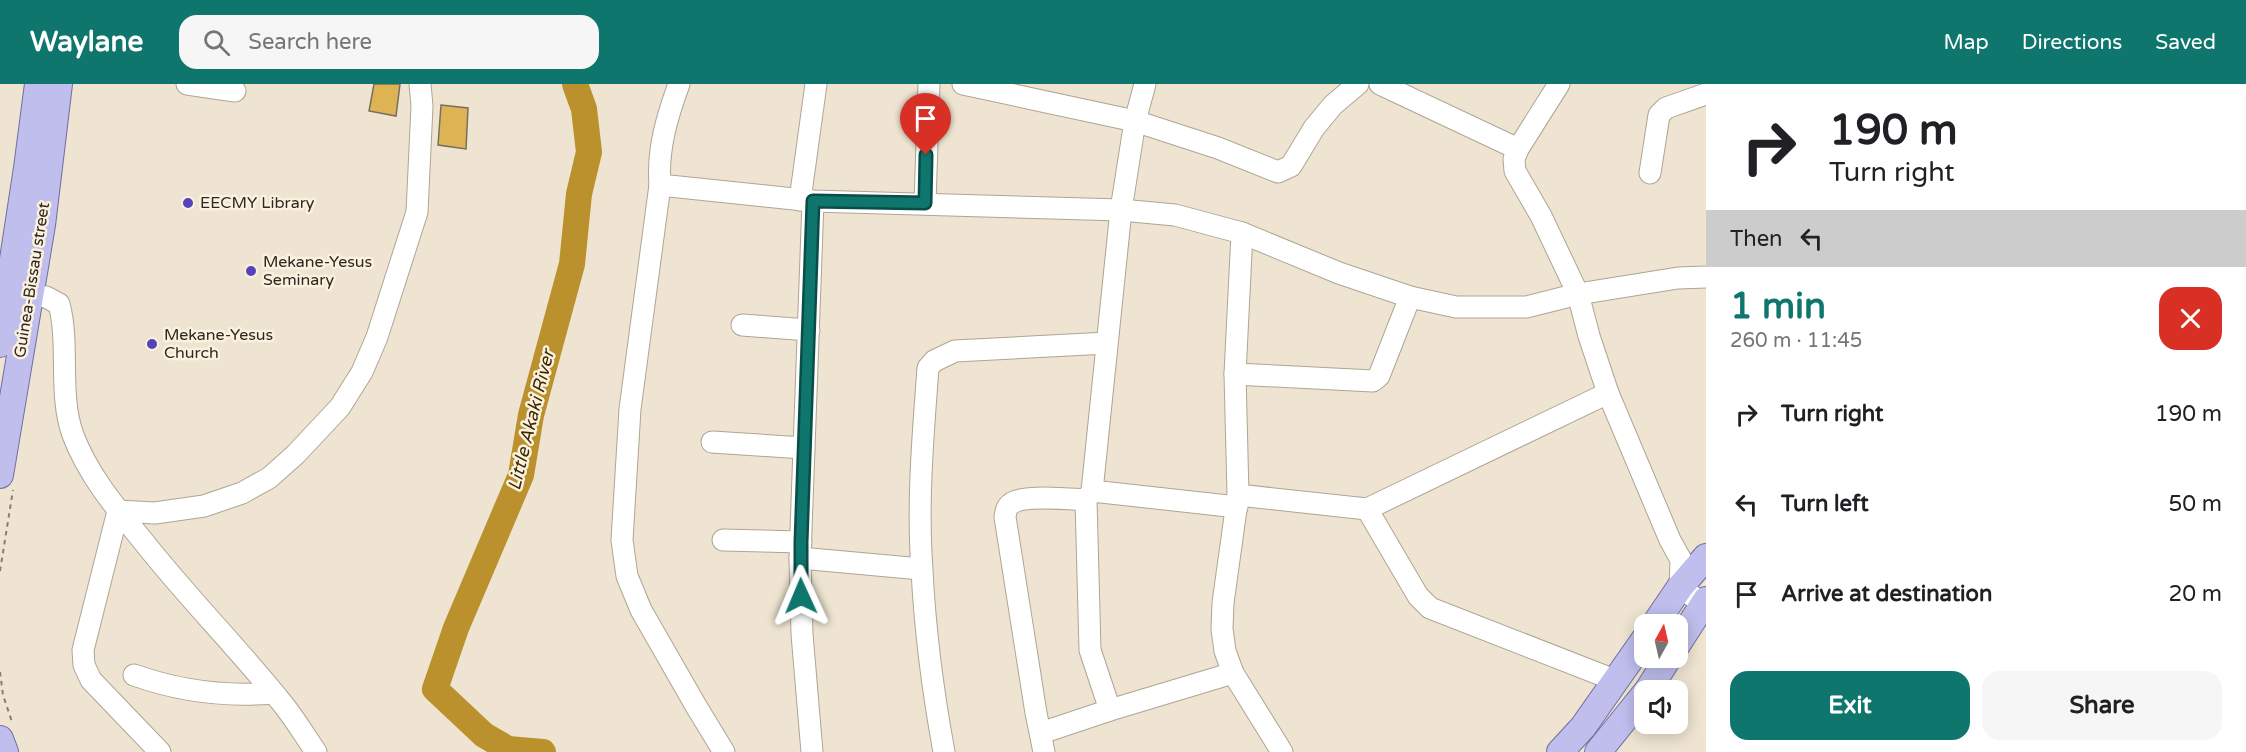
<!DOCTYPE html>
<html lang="en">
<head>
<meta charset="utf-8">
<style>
	:root { --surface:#fff; --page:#f6f6f6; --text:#202124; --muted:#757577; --accent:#0f766e }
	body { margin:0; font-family:"Varela Round",sans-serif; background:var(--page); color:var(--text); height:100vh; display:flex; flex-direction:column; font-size:22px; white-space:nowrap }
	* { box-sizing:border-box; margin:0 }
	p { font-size:20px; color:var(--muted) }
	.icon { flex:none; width:33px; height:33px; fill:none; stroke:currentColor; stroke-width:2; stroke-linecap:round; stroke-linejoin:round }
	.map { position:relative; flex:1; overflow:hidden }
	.side { display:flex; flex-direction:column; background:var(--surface); width:540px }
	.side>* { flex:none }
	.banner { background:#fff; color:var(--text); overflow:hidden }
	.needle { width:39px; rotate:8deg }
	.controls { position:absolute; left:1634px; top:530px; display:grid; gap:12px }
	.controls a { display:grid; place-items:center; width:54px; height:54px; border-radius:12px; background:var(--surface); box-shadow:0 3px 15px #0003; font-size:30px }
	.pin { position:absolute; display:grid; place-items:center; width:51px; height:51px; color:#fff; margin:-62px -26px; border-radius:50% 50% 50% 0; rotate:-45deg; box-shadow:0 0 6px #0007 }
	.pin .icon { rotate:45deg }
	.me { position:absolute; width:66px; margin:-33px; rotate:359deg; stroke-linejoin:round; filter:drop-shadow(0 0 4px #0008) }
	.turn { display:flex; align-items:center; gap:21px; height:126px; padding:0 24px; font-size:27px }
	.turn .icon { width:78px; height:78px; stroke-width:2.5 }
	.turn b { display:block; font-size:42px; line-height:51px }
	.then { display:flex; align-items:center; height:57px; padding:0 24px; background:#0003; gap:12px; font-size:22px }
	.round { display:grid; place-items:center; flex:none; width:63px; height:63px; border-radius:18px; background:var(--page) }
	.head { display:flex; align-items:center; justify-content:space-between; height:102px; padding:0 24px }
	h1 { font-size:36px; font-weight:700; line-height:45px; color:var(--accent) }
	.action { display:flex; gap:12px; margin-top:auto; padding:12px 24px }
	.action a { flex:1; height:69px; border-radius:18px; background:var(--accent); color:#fff; font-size:24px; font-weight:700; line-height:69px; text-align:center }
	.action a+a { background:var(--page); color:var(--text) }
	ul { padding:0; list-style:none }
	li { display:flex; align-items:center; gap:18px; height:90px; padding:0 24px }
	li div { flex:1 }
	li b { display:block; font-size:22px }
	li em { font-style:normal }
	header { display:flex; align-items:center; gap:36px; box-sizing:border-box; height:84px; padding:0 30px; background:var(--accent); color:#fff }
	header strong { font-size:28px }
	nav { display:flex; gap:33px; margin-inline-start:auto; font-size:21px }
	.search { width:420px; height:54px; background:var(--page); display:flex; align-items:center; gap:15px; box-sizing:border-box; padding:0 21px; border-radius:18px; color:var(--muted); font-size:22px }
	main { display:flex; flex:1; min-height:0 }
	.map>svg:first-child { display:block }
</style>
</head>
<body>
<header>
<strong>Waylane</strong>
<div class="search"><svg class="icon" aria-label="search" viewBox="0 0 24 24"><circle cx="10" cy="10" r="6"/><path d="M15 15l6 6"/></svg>Search here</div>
<nav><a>Map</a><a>Directions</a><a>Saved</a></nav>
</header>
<main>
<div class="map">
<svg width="1706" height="668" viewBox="0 0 1706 668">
	<rect width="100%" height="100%" fill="#eee4d1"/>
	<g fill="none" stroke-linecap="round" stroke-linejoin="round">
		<path stroke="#ba912c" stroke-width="26" d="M 543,668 L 508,665 L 484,651 L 435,605 L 456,544 L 521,391 L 531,331 L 572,180 L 579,110 L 589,68 L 584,25 L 575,0"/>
	</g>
	<g fill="#deb354" stroke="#776f5e" stroke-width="1.5">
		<path d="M 374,0 L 400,0 L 396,32 L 369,27 Z"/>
		<path d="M 441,21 L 468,24 L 466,65 L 438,61 Z"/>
	</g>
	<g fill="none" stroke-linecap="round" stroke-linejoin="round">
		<g stroke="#aea593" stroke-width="23">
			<g id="minor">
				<path d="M 187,0 L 235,7"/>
				<path d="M 679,0 C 667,33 657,66 660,101 L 630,325 L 622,456 L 627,492 L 641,526 L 696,622 L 724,668"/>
				<path d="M 963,0 L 1135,37 L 1218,64 L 1278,88 L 1291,82 L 1314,44 L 1333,21 L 1358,0"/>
				<path d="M 1380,0 L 1518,65"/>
				<path d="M 1559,0 L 1518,65 L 1514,75 L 1515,87 L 1541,132 L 1578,210 L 1589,252 L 1608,309 L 1670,456 L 1681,476 L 1680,503 L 1703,520"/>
				<path d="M 1650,89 L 1659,31 L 1666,24 L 1706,10"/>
				<path d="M 660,101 L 813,117 L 1121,126 L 1175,131 L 1242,149 L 1339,189 L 1410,213 L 1456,223 L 1526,223 L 1578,210 L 1678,194 L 1706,193"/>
				<path d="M 800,116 L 816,0"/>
				<path d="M 925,119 L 929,0"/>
				<path d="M 1242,149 L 1235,290 L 1238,411 L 1223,519 L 1222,545 L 1225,567 L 1233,589 L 1282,668"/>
				<path d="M 31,211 L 46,213 L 59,220 C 70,261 58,310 73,351 C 88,391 116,424 143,457 C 187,513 238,564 282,619 C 295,635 305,652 316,668"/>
				<path d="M 742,241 L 809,246"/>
				<path d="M 1235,290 L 1373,297 L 1379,292 L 1410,213"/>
				<path d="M 712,358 L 804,364"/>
				<path d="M 1092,407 L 1121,126 L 1135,37 L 1145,0"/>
				<path d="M 1238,411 L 1367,425 L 1608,309"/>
				<path d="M 1367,425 L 1418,512 L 1430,524 L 1617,597"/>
				<path d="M 118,427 L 155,429 L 204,422 L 242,409 L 269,394 L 295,371 L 340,323 L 362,288 L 377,253 L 417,128 L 422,22 L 420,0"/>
				<path d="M 118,427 L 83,566 L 84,581 L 91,596 L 160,668"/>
				<path d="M 723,456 L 801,458"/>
				<path d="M 800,474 L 921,485"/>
				<path d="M 134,591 C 179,607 225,613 273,609"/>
				<path d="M 1110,626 L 1090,566 L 1086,416 L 1092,407 L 1237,423"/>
				<path d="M 1041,649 L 1110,626 L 1233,589"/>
				<path d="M 812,668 L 802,550 L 800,474 L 813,117"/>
				<path d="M 944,668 C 933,608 925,547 922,486 C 917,419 923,351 928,284 L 934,277 L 955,267 L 1107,259"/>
				<path d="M 1044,668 L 1036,629 L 1005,433 C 1006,426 1007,421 1014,418 C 1028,411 1070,415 1086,416"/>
			</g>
		</g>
		<g stroke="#716d9e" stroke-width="28">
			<g id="major">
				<path d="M 0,260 L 27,84 L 38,0"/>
				<path d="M 0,391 L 42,141 L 59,0"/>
				<path d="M 1655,540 L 1680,503 L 1706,473"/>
				<path d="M 1677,561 L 1706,516"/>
				<path d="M 1648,606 L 1669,573"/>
				<path d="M 0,655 L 5,668"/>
				<path d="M 1560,668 L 1583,643 L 1644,556"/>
				<path d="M 1598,668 L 1644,611"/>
			</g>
		</g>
		<g stroke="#857e71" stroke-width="2" stroke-dasharray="4.5 4.5" stroke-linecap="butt">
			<path d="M 0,487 L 13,406"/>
			<path d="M 0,588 L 3,611 L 12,638"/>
		</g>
		<use href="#minor" stroke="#fff" stroke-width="21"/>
		<use href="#major" stroke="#bfbeed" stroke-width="26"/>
	</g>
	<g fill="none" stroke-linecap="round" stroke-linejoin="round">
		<g stroke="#0a4d48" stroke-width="15">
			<path id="route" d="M 801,512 L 801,458 L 813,117 L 925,119 L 926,71"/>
		</g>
		<use href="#route" stroke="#0f766e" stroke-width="10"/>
	</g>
	<g fill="#5642ba" stroke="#fbf1de" stroke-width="2">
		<circle cx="188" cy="119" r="6"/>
		<circle cx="251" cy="187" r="6"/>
		<circle cx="152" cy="260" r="6"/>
	</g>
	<g text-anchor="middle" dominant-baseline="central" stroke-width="5" stroke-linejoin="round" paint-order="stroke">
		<g font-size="16" fill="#2d2922" stroke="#fbf1de" text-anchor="start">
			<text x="200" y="119">EECMY Library</text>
			<text x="263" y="178">Mekane-Yesus<tspan x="263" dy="18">Seminary</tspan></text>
			<text x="164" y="251">Mekane-Yesus<tspan x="164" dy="18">Church</tspan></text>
		</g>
		<g font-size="16" fill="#2d2922" stroke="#fbf1de">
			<text transform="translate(32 196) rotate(-81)">Guinea-Bissau street</text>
		</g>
		<g font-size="18" font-style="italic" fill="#3a2a00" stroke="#fbf1de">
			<text transform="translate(531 336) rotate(-76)">Little Akaki River</text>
		</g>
	</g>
</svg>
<div class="controls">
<a><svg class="needle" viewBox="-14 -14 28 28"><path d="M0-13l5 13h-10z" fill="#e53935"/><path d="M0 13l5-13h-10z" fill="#757577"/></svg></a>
<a><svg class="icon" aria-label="sound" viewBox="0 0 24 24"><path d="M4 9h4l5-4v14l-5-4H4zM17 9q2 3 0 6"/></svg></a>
</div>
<div class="pin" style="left:926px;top:71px;background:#d93025"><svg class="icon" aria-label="arrive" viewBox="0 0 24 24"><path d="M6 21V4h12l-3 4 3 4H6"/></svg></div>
<svg class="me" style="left:801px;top:512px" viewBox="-20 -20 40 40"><path d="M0-17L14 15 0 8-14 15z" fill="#0f766e" stroke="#fff" stroke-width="4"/></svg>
</div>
<section class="side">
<div class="banner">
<div class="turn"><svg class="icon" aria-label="right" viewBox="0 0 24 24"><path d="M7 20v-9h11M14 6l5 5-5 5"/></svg><div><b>190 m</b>Turn right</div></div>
<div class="then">Then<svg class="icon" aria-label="left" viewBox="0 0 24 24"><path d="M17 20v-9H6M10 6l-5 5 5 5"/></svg></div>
</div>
<div class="head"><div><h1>1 min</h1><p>260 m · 11:45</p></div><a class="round" style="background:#d93025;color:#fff"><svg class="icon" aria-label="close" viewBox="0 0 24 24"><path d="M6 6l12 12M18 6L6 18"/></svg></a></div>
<ul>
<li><svg class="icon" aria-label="right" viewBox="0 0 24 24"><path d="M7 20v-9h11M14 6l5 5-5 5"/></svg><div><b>Turn right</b></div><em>190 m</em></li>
<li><svg class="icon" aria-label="left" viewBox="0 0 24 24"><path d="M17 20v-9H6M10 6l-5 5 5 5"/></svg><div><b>Turn left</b></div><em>50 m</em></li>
<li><svg class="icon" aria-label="arrive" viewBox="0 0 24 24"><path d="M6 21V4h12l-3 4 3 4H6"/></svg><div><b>Arrive at destination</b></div><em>20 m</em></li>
</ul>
<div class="action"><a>Exit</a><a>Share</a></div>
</section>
</main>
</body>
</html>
